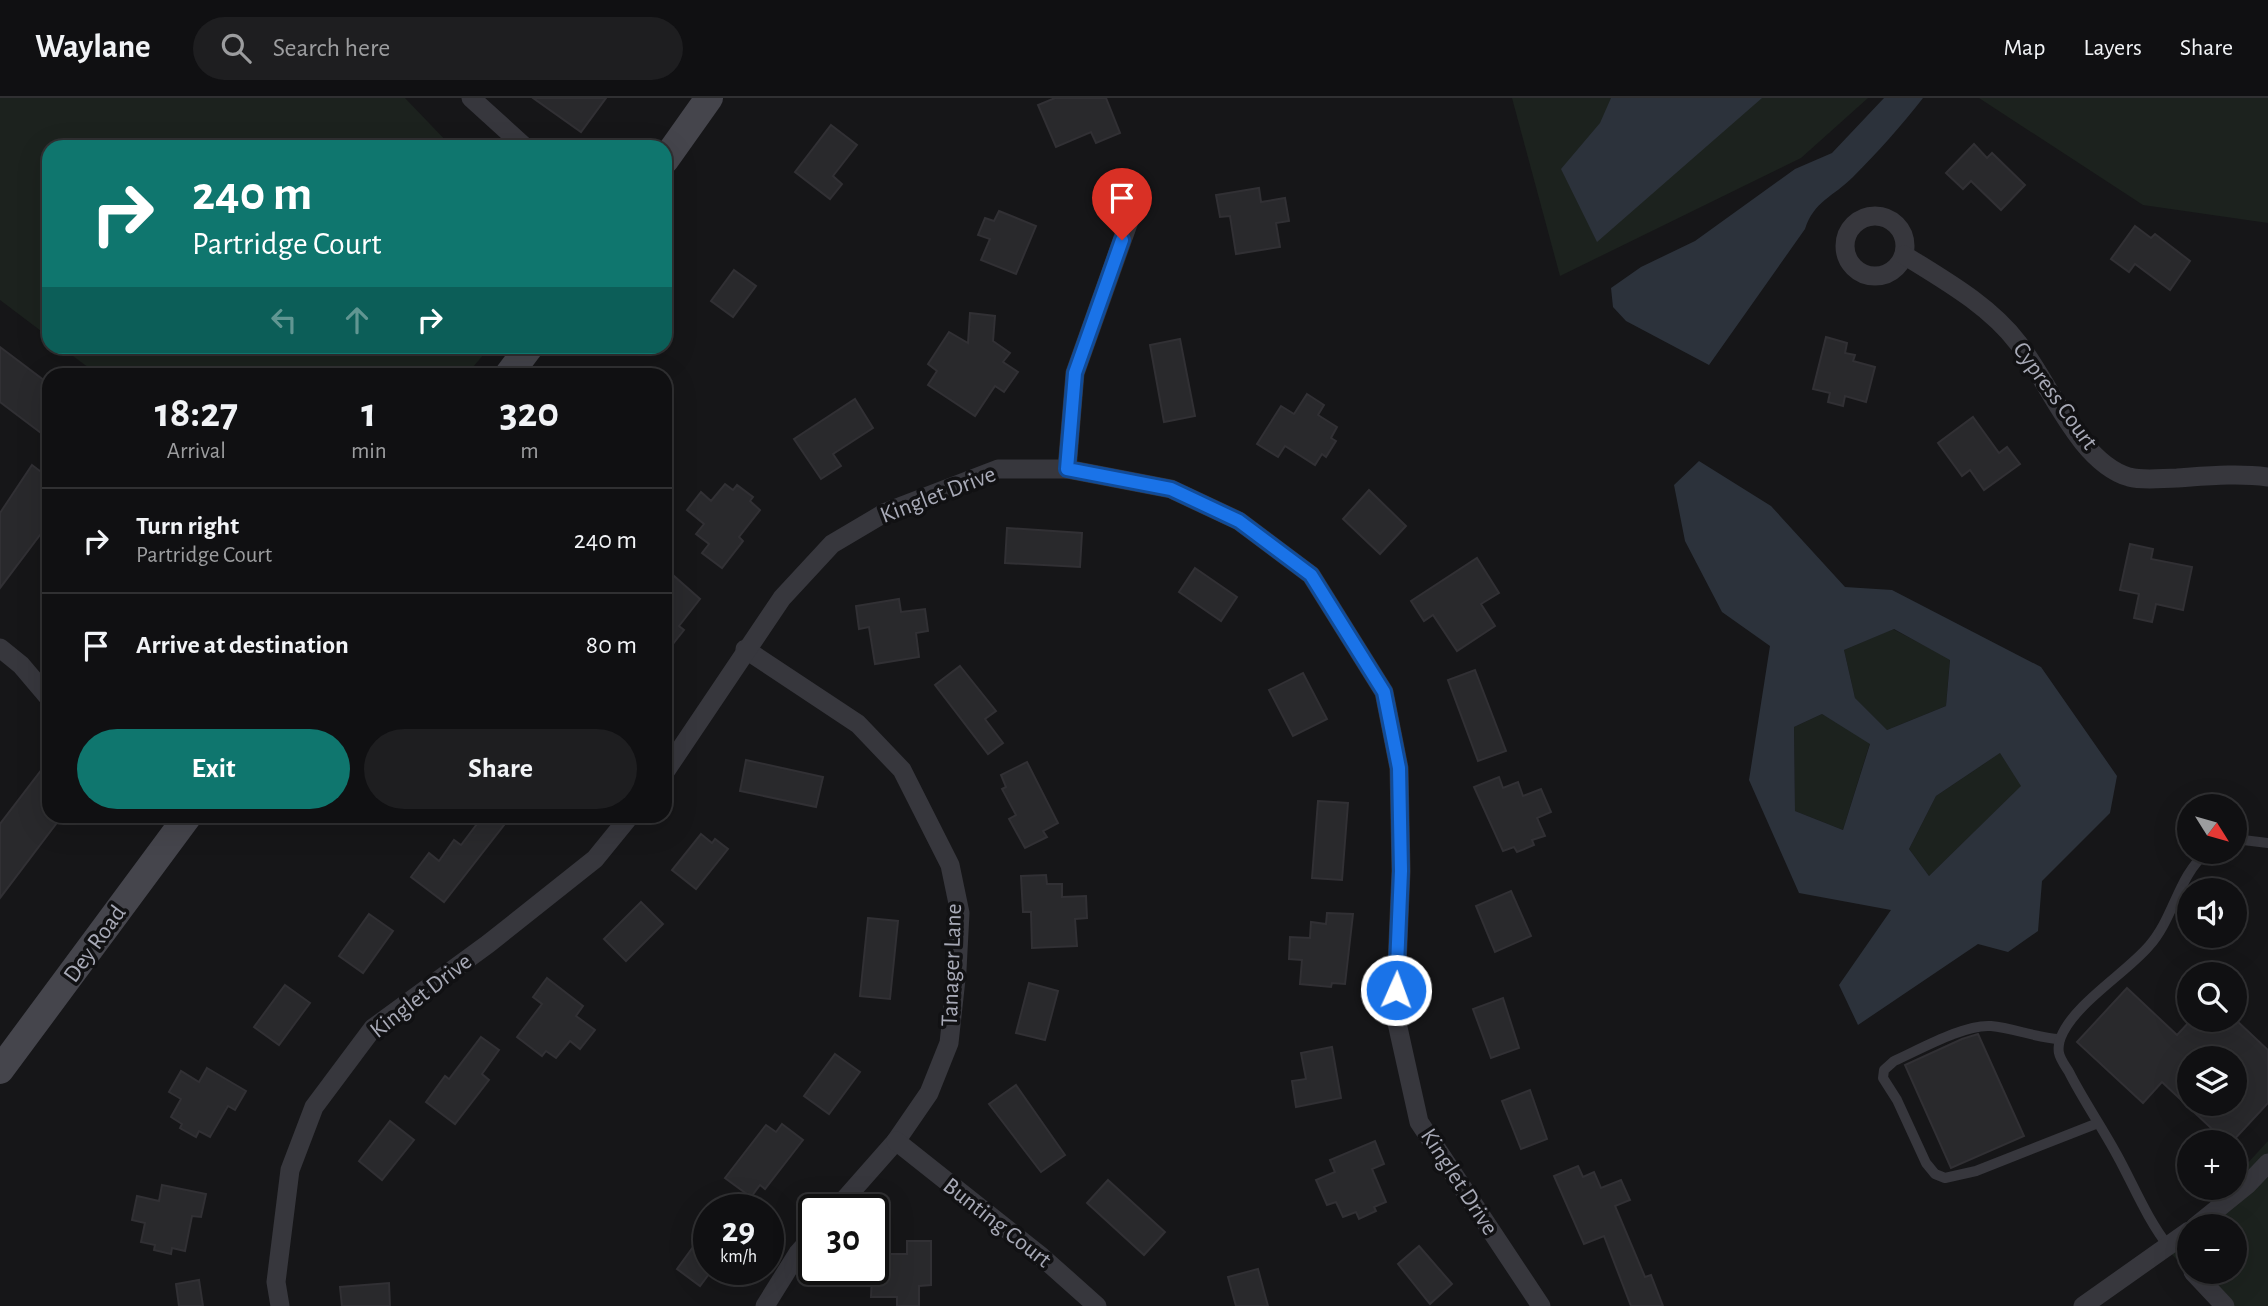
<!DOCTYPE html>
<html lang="en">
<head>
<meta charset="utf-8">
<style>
	:root { --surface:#101012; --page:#1e1e20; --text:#f1f3f6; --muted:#9c9d9f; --line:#303032; --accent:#0f766e }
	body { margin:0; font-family:"Alegreya Sans",sans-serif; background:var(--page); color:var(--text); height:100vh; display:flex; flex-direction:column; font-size:26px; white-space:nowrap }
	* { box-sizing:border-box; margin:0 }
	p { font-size:23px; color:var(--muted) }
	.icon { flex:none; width:38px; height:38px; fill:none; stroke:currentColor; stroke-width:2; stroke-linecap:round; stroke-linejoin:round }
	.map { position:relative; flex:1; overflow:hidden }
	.details { position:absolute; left:42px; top:270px; width:630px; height:455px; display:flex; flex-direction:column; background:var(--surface); border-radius:21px; box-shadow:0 7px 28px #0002,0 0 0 2px var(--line) }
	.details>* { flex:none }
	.guide { position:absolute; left:42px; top:42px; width:630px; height:214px; border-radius:21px; box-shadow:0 7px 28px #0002,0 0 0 2px var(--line); background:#0f766e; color:#fff; overflow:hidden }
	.needle { width:46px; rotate:127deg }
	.controls { position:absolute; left:2177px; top:696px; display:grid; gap:14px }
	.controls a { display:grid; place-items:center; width:70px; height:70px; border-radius:50%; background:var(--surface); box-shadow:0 7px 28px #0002,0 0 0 2px var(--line); font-size:35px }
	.speed { position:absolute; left:693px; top:1096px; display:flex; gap:14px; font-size:35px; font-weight:700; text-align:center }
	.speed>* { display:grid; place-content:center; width:91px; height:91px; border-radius:50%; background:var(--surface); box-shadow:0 7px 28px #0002,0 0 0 2px var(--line); line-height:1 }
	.speed small { font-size:18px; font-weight:400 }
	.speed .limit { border:4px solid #111; border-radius:10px; background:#fff; color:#111 }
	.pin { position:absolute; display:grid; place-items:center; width:60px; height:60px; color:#fff; margin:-72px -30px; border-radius:50% 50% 50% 0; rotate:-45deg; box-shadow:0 0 7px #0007 }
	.pin .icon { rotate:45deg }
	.me { position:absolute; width:77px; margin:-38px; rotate:2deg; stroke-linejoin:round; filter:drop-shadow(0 0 5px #0008) }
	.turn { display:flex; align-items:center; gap:24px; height:147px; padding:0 35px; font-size:32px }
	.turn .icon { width:91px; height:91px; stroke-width:2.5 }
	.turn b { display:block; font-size:49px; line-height:60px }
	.lanes { display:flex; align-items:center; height:66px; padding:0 35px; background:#0003; justify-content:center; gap:35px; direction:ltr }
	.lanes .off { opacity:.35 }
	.eta { display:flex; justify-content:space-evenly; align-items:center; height:119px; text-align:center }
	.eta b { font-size:42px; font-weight:600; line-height:49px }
	.action { display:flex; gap:14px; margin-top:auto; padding:14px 35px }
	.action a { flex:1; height:80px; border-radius:42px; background:var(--accent); color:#fff; font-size:28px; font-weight:600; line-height:80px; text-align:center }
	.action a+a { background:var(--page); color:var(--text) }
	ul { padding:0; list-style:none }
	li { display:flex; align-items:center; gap:21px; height:105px; padding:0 35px; border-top:2px solid var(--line) }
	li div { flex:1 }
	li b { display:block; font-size:26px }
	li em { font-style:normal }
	header { display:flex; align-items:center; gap:42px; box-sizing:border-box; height:98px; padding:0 35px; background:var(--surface); border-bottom:2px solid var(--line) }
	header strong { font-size:33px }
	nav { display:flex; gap:38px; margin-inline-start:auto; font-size:24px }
	.search { width:490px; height:63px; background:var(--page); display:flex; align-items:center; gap:18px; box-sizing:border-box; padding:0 24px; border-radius:38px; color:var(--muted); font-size:26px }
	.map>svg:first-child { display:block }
</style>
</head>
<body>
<header>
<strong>Waylane</strong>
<div class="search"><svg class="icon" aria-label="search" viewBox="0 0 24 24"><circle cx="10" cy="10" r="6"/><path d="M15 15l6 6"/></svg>Search here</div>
<nav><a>Map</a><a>Layers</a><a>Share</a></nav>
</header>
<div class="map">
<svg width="2268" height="1208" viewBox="0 0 2268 1208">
	<rect width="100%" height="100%" fill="#161618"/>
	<g fill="#1c221e" fill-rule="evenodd">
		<path d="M 0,0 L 405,0 L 452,49 L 49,49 L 49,239 L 0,202 Z"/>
		<path d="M 1512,0 L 1868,0 L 1801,60 L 1560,178 Z"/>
		<path d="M 1979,0 L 2268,0 L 2268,125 L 2143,107 Z"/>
		<path d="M 61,249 L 490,249 L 467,276 L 97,276 Z"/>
		<path d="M 1893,531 L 1950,561 L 1946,608 L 1887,632 L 1855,600 L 1844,552 Z"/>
		<path d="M 1822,616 L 1870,645 L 1843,732 L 1795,713 L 1794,629 Z"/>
		<path d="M 2000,655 L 2022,688 L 1929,778 L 1909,751 L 1936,698 Z"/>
		<path d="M 2268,1043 L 2268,1208 L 2219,1208 L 2168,1152 L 2224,1090 L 2235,1090 L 2235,1079 ZM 2189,1129 L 2235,1129 L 2235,1174 L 2189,1174 Z"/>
	</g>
	<g fill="#2c323b" fill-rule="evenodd">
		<path d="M 1611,0 L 1762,0 L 1597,144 L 1561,71 L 1600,25 Z"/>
		<path d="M 1884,0 L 1923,0 C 1901,28 1878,54 1853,79 C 1833,99 1814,103 1805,131 L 1709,267 L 1626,223 L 1613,209 L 1611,190 L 1641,169 L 1695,143 L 1795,71 L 1832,55 Z"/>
		<path d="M 1699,363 L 1771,408 L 1845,489 L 1892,492 L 2041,569 L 2117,678 L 2110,715 L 2042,783 L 2038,833 L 2008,854 L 1978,846 L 1858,927 L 1839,887 L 1891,812 L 1799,795 L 1749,682 L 1770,548 L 1722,514 L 1685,443 L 1674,387 ZM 1894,531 L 1950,562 L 1946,608 L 1887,632 L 1855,600 L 1844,552 ZM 1822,616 L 1870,646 L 1843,732 L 1795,713 L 1794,629 ZM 2000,655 L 2021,688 L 1929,778 L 1909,751 L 1936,698 Z"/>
	</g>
	<g fill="#29292c" stroke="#313034" stroke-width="2" fill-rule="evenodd">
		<path d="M 533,0 L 606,0 L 581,34 Z"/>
		<path d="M 1055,0 L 1106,0 L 1120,35 L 1096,45 L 1091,34 L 1056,49 L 1038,7 Z"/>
		<path d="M 831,27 L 857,47 L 833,78 L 842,86 L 830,101 L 795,74 Z"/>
		<path d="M 1974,46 L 1987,60 L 1992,55 L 2025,87 L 2001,112 L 1971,83 L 1963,91 L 1946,75 Z"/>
		<path d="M 1259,90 L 1261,104 L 1285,100 L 1289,123 L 1276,125 L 1280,149 L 1236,156 L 1230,118 L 1220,119 L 1216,97 Z"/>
		<path d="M 999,113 L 1036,128 L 1016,176 L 981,162 L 990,141 L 978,137 L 985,120 L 994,123 Z"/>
		<path d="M 2135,128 L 2151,140 L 2155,136 L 2190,163 L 2170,192 L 2135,166 L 2129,174 L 2111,161 Z"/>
		<path d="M 734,172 L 756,188 L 733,219 L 711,203 Z"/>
		<path d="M 970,215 L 995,218 L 993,243 L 1010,255 L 1003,264 L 1018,274 L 1004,294 L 995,288 L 975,318 L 928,287 L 937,273 L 928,266 L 949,234 L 968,245 Z"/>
		<path d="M 1826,239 L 1847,245 L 1845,255 L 1855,257 L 1853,263 L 1875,269 L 1866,304 L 1845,298 L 1843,308 L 1828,304 L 1830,295 L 1813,291 Z"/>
		<path d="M 1180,241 L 1195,318 L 1164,324 L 1150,247 Z"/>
		<path d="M 0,249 L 49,286 L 49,341 L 0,304 Z"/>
		<path d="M 1307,296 L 1324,307 L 1318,317 L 1337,329 L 1331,340 L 1336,343 L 1326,359 L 1322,356 L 1315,367 L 1285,348 L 1278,359 L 1257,346 L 1281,308 L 1294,316 Z"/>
		<path d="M 855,301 L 873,330 L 833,356 L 841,368 L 821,381 L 794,341 Z"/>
		<path d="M 1973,319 L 1999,355 L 2007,349 L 2020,366 L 1984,392 L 1970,372 L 1962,378 L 1938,345 Z"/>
		<path d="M 32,367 L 49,380 L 49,425 L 0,490 L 0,415 Z"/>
		<path d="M 725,386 L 733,392 L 737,387 L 753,399 L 750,403 L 760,412 L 739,439 L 743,443 L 722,470 L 702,455 L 709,446 L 696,436 L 704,426 L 687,412 L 701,394 L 711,403 Z"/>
		<path d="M 1369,392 L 1406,428 L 1380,456 L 1343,421 Z"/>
		<path d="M 1007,430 L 1082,435 L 1080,469 L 1005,465 Z"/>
		<path d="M 2130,446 L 2153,451 L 2151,461 L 2192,469 L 2183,512 L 2156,506 L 2152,524 L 2134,520 L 2139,496 L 2120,492 Z"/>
		<path d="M 1477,460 L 1499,495 L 1481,506 L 1495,528 L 1457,553 L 1433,517 L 1424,523 L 1411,503 Z"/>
		<path d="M 665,470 L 700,501 L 679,528 L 684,532 L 665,556 Z"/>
		<path d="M 1195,470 L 1237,499 L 1221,523 L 1179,494 Z"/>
		<path d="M 899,501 L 901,514 L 925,511 L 928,533 L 916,535 L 919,559 L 875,566 L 869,529 L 859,531 L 856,508 Z"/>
		<path d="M 960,568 L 996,613 L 985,621 L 1003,645 L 988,656 L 935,587 Z"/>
		<path d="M 1475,572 L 1506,653 L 1478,663 L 1448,582 Z"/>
		<path d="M 1303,575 L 1327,621 L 1293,638 L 1269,592 Z"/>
		<path d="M 49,662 L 49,718 L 62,718 L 0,800 L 0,726 Z"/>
		<path d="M 746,662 L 823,679 L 816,709 L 740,693 Z"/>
		<path d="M 1027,664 L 1058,725 L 1043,733 L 1047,739 L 1025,750 L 1009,721 L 1016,717 L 1002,691 L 1006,689 L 1001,677 Z"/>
		<path d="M 1499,679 L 1503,690 L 1518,684 L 1523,698 L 1541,691 L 1551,714 L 1537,720 L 1545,738 L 1532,742 L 1534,747 L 1517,754 L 1514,749 L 1503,753 L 1474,689 Z"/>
		<path d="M 1318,703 L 1348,705 L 1342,782 L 1312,780 Z"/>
		<path d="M 483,718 L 511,718 L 444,804 L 411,779 L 429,755 L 439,763 L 454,742 L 461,747 Z"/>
		<path d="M 701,736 L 712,745 L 715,741 L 728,751 L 696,791 L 672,772 Z"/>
		<path d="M 1046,777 L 1047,786 L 1062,786 L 1062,799 L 1086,798 L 1087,820 L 1075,821 L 1077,848 L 1032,850 L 1031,814 L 1023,814 L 1021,778 Z"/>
		<path d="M 1511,793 L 1531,838 L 1495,854 L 1476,808 Z"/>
		<path d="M 641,804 L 663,826 L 626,863 L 604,841 Z"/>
		<path d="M 1327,815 L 1353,816 L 1345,886 L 1332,885 L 1331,889 L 1300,886 L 1302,862 L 1289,861 L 1290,839 L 1310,840 L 1311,824 L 1326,826 Z"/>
		<path d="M 369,816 L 393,833 L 363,875 L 339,858 Z"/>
		<path d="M 868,820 L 898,823 L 890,901 L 860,898 Z"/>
		<path d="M 547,880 L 583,908 L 576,918 L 595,932 L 580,951 L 570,943 L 556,960 L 546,953 L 542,958 L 517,939 L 542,906 L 533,899 Z"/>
		<path d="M 1029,885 L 1058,893 L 1045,942 L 1016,935 Z"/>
		<path d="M 285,887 L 310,905 L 279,947 L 254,929 Z"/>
		<path d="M 2127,890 L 2177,937 L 2191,922 L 2236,922 L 2268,952 L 2268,1005 L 2231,1045 L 2227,1045 L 2162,984 L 2143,1005 L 2077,944 ZM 2189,961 L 2235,961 L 2235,1006 L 2189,1006 Z"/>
		<path d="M 1503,900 L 1519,950 L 1491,960 L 1473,911 Z"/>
		<path d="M 1978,936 L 2024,1038 L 1951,1070 L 1905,967 L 1962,941 Z"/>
		<path d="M 481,939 L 499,952 L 482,976 L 489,982 L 455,1026 L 426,1004 L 445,978 L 449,981 Z"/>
		<path d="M 1332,949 L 1341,1000 L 1296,1009 L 1292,983 L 1306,981 L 1301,955 Z"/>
		<path d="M 835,956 L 860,974 L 829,1016 L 804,998 Z"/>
		<path d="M 207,970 L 246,993 L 235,1012 L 228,1008 L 210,1039 L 199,1033 L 196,1039 L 180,1030 L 182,1026 L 171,1019 L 181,1001 L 169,994 L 181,973 L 199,984 Z"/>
		<path d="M 1016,987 L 1065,1057 L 1041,1074 L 989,1006 Z"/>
		<path d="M 1530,992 L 1547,1041 L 1521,1051 L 1502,1003 Z"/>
		<path d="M 390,1023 L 414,1042 L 382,1082 L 359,1063 Z"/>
		<path d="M 782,1026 L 803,1042 L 765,1091 L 760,1087 L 751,1099 L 725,1080 L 766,1027 L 776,1034 Z"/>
		<path d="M 1375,1043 L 1384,1066 L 1372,1071 L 1386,1104 L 1374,1109 L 1376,1113 L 1359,1121 L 1356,1114 L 1343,1119 L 1336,1104 L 1327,1107 L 1316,1082 L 1335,1074 L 1330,1062 Z"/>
		<path d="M 1578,1068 L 1583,1079 L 1594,1074 L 1601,1090 L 1621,1082 L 1630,1102 L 1615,1108 L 1645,1179 L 1651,1177 L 1663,1208 L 1631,1208 L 1604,1138 L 1584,1146 L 1554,1078 Z"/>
		<path d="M 1108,1082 L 1165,1134 L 1144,1157 L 1087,1105 Z"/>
		<path d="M 162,1087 L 206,1096 L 201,1119 L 192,1118 L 185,1153 L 172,1150 L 171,1156 L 154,1152 L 155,1147 L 141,1144 L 145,1125 L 132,1122 L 137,1098 L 159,1103 Z"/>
		<path d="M 709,1127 L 709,1176 L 700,1188 L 677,1171 Z"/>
		<path d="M 907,1143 L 931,1143 L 931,1187 L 919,1188 L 919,1208 L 897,1208 L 897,1199 L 871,1199 L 873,1156 L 907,1156 Z"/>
		<path d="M 1419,1148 L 1452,1186 L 1430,1206 L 1398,1166 Z"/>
		<path d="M 1258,1171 L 1268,1208 L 1236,1208 L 1228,1179 Z"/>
		<path d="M 199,1182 L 203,1208 L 179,1208 L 176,1186 Z"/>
		<path d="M 389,1185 L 390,1208 L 342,1208 L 340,1189 Z"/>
	</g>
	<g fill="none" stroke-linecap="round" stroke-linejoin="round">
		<g stroke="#37373d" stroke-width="10">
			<path d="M 2235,741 L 2268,745"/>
			<path d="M 2060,941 C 2036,940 2014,930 1991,928 C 1964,926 1919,952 1894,963 L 1884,972 L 1883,980 L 1897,1002 L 1926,1065 L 1935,1076 L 1945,1080 L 1976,1073 L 2098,1025"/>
			<path d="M 2169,1149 C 2147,1121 2134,1088 2117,1057 C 2102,1029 2083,1002 2069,974 C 2066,969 2060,961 2059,955 C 2058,951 2059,943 2061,939 C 2074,906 2126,875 2149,848 C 2174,820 2178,778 2207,754"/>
		</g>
		<g stroke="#37373d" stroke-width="19">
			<path d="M 471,0 L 525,49"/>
			<circle cx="1875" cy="148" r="30"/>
			<path d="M 1904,157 C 1944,182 1989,207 2018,245 C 2049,283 2078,364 2129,379 C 2144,383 2162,380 2177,380 C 2207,378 2238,375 2268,379"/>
			<path d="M 1067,371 L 1075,275 L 1129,123"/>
			<path d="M 0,550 L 21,567 L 49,600"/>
			<path d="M 745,551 L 858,626 L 902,672 L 950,767 L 960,815 L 957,872 L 949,945 L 929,995 L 896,1043 L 836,1111"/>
			<path d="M 665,674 L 782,500 L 832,446 L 886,414 L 998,371 L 1067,371 L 1171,391 L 1239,423 L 1311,477 L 1384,594 L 1399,670 L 1401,773 L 1395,916 L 1419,1024 L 1541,1208"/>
			<path d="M 896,1043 L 1042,1159 L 1097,1208"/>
			<path d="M 2195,1129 L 2248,1086 L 2268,1065"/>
			<path d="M 2193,1174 L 2225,1208"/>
			<path d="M 280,1208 L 276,1184 L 290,1072 L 314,1009 L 373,930 L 488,846 L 595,761 L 630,718"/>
			<path d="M 765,1208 L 798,1155 L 814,1137"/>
			<path d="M 2083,1208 L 2189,1133"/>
		</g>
		<g stroke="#45454c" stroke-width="28">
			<path d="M 665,62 L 709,0"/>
			<path d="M 509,276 L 530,248"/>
			<path d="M 0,972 L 188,718"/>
		</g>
	</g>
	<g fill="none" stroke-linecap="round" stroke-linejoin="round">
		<g stroke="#114b97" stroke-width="18">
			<path id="route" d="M 1122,142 L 1075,275 L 1067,371 L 1171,391 L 1239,423 L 1311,477 L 1384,594 L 1399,670 L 1401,773 L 1396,892"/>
		</g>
		<use href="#route" stroke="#1a73e8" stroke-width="12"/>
	</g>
	<g text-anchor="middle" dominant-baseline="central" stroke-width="7" stroke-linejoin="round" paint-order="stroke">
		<g font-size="24" fill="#a8aab7" stroke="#111113">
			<text transform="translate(2055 298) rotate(54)">Cypress Court</text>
			<text transform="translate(938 397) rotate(-21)">Kinglet Drive</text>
			<text transform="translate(95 846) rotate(-54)">Dey Road</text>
			<text transform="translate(952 867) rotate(-88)">Tanager Lane</text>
			<text transform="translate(421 898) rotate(-38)">Kinglet Drive</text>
			<text transform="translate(1459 1084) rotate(57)">Kinglet Drive</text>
			<text transform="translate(997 1125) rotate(38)">Bunting Court</text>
		</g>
	</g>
</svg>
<div class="controls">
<a><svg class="needle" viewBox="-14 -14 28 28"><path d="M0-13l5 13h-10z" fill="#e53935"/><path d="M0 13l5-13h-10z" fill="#9c9d9f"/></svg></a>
<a><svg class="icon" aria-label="sound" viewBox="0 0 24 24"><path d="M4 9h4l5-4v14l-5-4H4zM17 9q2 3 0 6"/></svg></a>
<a><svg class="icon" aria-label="search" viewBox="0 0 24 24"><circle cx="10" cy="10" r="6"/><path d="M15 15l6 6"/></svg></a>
<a><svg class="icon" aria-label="layers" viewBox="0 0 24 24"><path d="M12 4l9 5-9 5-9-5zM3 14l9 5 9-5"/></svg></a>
<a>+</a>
<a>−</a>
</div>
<div class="speed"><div>29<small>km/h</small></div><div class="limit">30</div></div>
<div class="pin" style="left:1122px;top:142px;background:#d93025"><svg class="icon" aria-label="arrive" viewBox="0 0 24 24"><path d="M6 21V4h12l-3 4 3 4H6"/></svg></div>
<svg class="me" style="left:1396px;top:892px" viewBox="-20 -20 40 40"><circle r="17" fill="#1a73e8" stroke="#fff" stroke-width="3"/><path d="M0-11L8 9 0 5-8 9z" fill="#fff"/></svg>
<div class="guide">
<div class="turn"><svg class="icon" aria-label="right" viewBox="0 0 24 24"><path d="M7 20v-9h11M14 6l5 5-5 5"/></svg><div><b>240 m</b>Partridge Court</div></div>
<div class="lanes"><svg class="icon off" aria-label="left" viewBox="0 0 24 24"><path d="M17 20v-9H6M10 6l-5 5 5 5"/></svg><svg class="icon off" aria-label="ahead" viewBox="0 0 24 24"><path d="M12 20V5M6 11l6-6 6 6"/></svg><svg class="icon" aria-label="right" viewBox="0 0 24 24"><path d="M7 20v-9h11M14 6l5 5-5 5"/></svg></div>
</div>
<section class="details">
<div class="eta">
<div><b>18:27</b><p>Arrival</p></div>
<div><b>1</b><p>min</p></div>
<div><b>320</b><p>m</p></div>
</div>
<ul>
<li><svg class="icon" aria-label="right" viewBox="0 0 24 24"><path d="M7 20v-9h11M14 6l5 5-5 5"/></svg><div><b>Turn right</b><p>Partridge Court</p></div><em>240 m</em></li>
<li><svg class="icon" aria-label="arrive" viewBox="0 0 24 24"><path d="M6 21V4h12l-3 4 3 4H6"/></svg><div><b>Arrive at destination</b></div><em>80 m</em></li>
</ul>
<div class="action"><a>Exit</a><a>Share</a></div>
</section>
</div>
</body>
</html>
